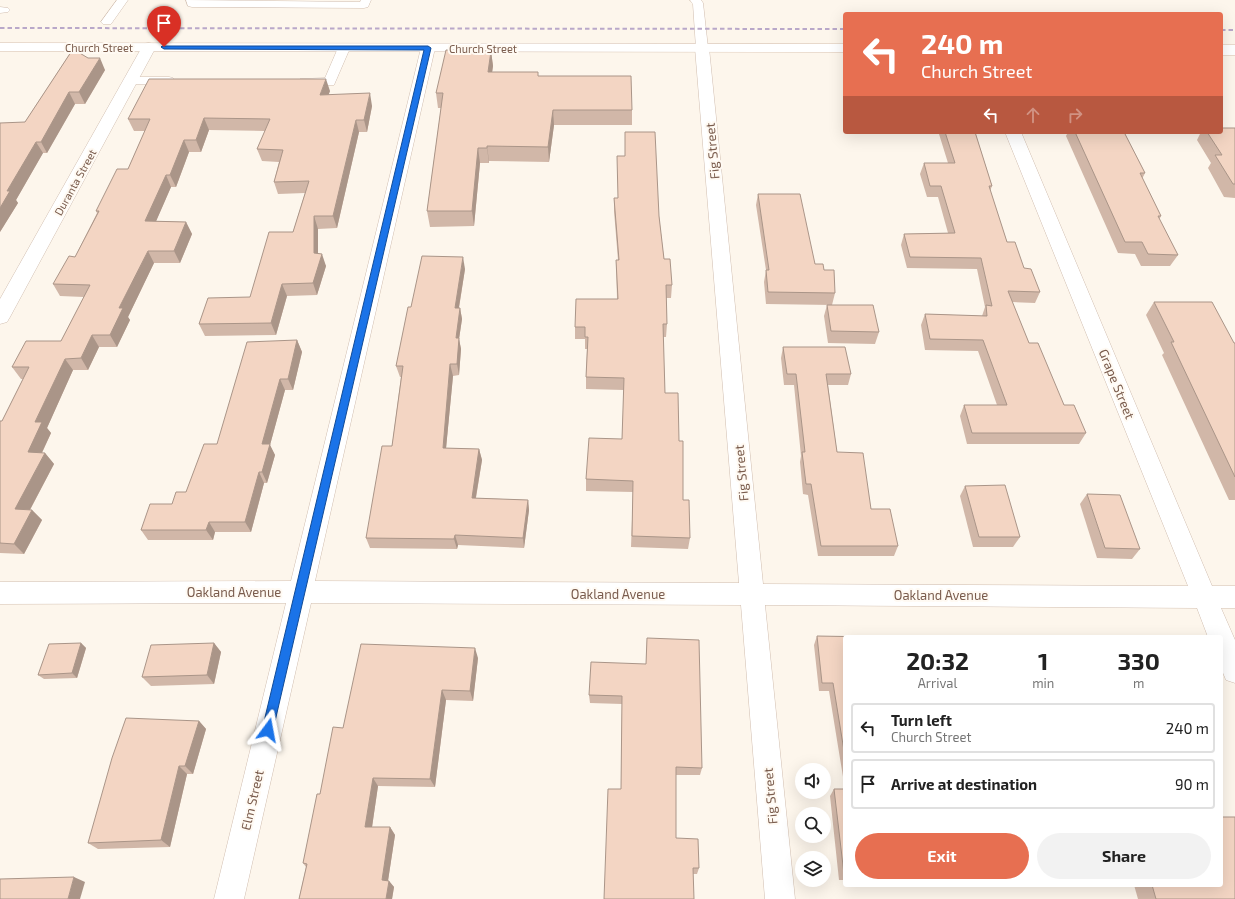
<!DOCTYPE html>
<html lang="en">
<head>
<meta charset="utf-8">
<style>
	:root { --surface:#fff; --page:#f2f2f2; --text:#222; --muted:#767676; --line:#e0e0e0; --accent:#e76f51 }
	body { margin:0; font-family:"Exo 2",sans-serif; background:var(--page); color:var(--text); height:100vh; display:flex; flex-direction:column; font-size:15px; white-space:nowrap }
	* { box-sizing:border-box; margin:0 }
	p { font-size:13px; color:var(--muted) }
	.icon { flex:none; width:22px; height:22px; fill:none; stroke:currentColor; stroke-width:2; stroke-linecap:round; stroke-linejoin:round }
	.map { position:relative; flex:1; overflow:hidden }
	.details { position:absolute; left:843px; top:635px; width:380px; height:252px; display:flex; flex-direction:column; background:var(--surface); border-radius:4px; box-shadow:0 4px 16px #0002 }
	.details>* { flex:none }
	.banner { position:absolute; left:843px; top:12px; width:380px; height:122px; border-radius:4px; box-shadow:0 4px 16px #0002; background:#e76f51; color:#fff; overflow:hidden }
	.buttons { position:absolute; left:795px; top:763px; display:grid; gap:8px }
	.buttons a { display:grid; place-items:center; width:36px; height:36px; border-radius:50%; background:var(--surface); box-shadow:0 4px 16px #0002; font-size:20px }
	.pin { position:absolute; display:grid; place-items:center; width:34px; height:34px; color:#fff; margin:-41px -17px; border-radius:50% 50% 50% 0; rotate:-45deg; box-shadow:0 0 4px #0007 }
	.pin .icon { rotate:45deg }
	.me { position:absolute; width:44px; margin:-22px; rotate:13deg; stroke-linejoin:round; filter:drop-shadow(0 0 3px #0008) }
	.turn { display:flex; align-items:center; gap:14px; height:84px; padding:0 12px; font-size:18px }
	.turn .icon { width:52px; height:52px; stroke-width:2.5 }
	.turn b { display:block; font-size:28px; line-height:34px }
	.lanes { display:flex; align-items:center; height:38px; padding:0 12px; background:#0003; justify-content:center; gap:20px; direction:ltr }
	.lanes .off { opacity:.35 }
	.eta { display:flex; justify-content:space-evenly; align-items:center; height:68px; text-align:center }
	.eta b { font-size:24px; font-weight:700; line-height:28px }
	.cta { display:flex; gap:8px; margin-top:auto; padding:8px 12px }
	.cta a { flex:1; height:46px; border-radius:24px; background:var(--accent); color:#fff; font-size:16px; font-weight:700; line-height:46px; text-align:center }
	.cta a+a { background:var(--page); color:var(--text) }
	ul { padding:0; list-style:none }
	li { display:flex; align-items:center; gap:12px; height:50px; margin:0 8px 6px; padding:0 4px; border:2px solid var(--line); border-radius:4px }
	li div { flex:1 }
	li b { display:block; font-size:15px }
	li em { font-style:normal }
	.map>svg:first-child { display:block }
</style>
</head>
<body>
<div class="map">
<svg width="1235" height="899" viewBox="0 0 1235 899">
	<rect width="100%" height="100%" fill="#fdf6ec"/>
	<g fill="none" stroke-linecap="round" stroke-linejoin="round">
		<g stroke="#d1beb0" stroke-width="1">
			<g id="lane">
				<path d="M 117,0 L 128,0 L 111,24 L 103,24 L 101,22 Z"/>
				<path d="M 186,0 L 360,2 L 361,0 L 371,0 L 368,7 L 364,8 L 192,7 L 188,6 Z"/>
				<path d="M 690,0 L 701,0 L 703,3 L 708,48 L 706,50 L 698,50 L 696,48 L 693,4 Z"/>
				<path d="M 0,7 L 8,8 L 10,10 L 8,12 L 0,13 Z"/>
				<path d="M 344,45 L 348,46 L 350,48 L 334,85 L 300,85 L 298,82 L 300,79 L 325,78 L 338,48 L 340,46 Z"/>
				<path d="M 131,77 L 169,77 L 173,78 L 175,81 L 173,84 L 169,85 L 127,84 L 125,81 L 127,78 Z"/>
			</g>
		</g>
		<g stroke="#d1beb0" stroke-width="1">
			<g id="street">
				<path d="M 149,43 L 154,44 L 156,47 L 10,317 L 7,322 L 0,324 L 0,299 L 142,47 L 144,44 Z"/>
				<path d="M 428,44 L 433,45 L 435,48 L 315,581 L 739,583 L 695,48 L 697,45 L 702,44 L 707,45 L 709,48 L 763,584 L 1188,586 L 1005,132 L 1021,132 L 1212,586 L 1235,586 L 1235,608 L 1221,608 L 1235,640 L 1235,683 L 1226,680 L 1221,668 L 1221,637 L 1208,637 L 1197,608 L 765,605 L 795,899 L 765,899 L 741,605 L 311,603 L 244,899 L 214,899 L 286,603 L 0,604 L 0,582 L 291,581 L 421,48 L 423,45 Z"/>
			</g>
		</g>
		<g stroke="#d6c0b0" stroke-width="1">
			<g id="secondary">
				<path d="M 0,43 L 845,44 L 845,52 L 0,51 Z"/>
				<rect x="1221" y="45" width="14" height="10"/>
			</g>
		</g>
		<use href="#lane" fill="#fff" fill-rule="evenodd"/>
		<use href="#street" fill="#fff" fill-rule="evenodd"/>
		<use href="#secondary" fill="#fff" fill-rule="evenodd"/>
		<g stroke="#b9a8c9" stroke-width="2" stroke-dasharray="4.5 3" stroke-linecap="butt">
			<path d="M 0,28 L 845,29"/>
			<path d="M 1221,30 L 1235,30"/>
		</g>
	</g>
	<g fill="#d1b7a8">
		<path d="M 73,49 L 105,70 L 85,104 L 75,104 L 47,153 L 43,153 L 16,200 L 18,203 L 0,232 L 25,122 Z"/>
		<path d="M 491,51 L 493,66 L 492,72 L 539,76 L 632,110 L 632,125 L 554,125 L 549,162 L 489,161 L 489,163 L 480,163 L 474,226 L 430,227 L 427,211 L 441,108 L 438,108 L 436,93 Z"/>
		<path d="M 330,91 L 328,95 L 372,106 L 367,132 L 359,132 L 337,228 L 318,229 L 318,254 L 326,266 L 317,295 L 287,296 L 276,335 L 205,336 L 199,324 L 250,297 L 293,232 L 305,193 L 278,194 L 274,182 L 279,162 L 262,161 L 257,149 L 265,131 L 209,130 L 201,152 L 189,152 L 176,187 L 171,187 L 156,221 L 186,222 L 192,234 L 180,263 L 154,263 L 128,317 L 130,320 L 117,347 L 99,347 L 88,370 L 73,370 L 47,428 L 51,433 L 42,453 L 45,453 L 54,464 L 30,510 L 32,510 L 42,520 L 24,554 L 0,553 L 0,421 L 2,421 L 23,379 L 21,379 L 12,367 L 61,341 L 84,297 L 60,296 L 53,284 L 75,257 L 97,213 L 96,211 L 128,169 L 145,131 L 134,131 L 128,119 Z"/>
		<path d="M 1235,128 L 1235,198 L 1224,197 L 1208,168 L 1211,163 L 1197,140 L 1201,132 L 1221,132 Z"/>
		<path d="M 939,132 L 975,132 L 992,186 L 990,191 L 1007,242 L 1024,268 L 1040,292 L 1035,303 L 1012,302 L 1029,343 L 1064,405 L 1086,433 L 1079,444 L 967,444 L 960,416 L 964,405 L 997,405 L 978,351 L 925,350 L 921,325 L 925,314 L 982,316 L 985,307 L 977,269 L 907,268 L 901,245 L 904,234 L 948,233 L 938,197 L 927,197 L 920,174 L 924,163 L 948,163 L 939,134 Z"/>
		<path d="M 1068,132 L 1124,132 L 1145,173 L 1142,179 L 1161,216 L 1159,220 L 1178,255 L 1170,266 L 1141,266 L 1135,254 L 1118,253 L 1066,136 Z"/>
		<path d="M 758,194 L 815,264 L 824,270 L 835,293 L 832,305 L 766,304 L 764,282 L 766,270 L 756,205 Z"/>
		<path d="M 614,198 L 617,198 L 659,216 L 664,259 L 672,285 L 671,298 L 666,298 L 667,324 L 666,337 L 663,337 L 665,393 L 679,441 L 683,500 L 690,538 L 688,549 L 631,547 L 633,492 L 586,491 L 586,479 L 622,439 L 624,390 L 586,389 L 586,377 L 587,349 L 585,349 L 585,339 L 575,339 L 575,327 L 617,299 L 616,260 L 618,260 L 614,211 Z"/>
		<path d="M 465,269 L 459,308 L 460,308 L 462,319 L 459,339 L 461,349 L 459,375 L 453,376 L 446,448 L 479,449 L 482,460 L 476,498 L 528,500 L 529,510 L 524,548 L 458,545 L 457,549 L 370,548 L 366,538 L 392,446 L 401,377 L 400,377 L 396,366 L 411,307 Z"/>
		<path d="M 1154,302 L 1234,343 L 1235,343 L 1235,500 L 1229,500 L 1162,355 L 1164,353 L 1146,315 Z"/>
		<path d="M 827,305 L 879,332 L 875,344 L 828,343 L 824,316 Z"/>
		<path d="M 297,340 L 302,352 L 293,390 L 285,390 L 270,445 L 275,455 L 267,483 L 264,483 L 251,532 L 215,532 L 213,540 L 148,540 L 141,530 L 186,492 L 217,444 Z"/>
		<path d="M 783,347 L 851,374 L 848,385 L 828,385 L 837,452 L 871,509 L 898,546 L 894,556 L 818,556 L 808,495 L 803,494 L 800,462 L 801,456 L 794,385 L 784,385 L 781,358 Z"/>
		<path d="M 965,486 L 1020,537 L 1013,547 L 973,547 L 960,496 Z"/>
		<path d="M 1087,494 L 1140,549 L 1132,559 L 1097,558 L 1080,504 Z"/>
		<path d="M 817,636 L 845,637 L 845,880 L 839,880 L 830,796 L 834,789 L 845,789 L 829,691 L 819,691 L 814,645 Z"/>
		<path d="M 647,638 L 702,768 L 700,775 L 676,775 L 676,838 L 699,868 L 697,874 L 693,874 L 621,789 L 622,704 L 590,703 L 589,695 L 646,664 Z"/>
		<path d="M 81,643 L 86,648 L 77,678 L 44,679 L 38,675 Z"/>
		<path d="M 214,643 L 221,652 L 214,684 L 151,686 L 142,677 Z"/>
		<path d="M 478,658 L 473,701 L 446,700 L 435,787 L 378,786 L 372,827 L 390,827 L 395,835 L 388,881 L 389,881 L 394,887 L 392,899 L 299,899 L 306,867 L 303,863 L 320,794 Z"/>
		<path d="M 199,721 L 206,729 L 193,774 L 187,774 L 170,847 L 98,849 L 88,843 Z"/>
		<path d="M 1134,885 L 1221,885 L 1235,899 L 1138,899 Z"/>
	</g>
	<g fill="#aa9588">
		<path d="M 491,51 L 493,66 L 490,87 L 488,72 Z"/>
		<path d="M 100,58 L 105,70 L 85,104 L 79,92 Z"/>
		<path d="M 326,79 L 330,91 L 324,107 L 320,95 Z"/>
		<path d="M 69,92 L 75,104 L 47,153 L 41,142 Z"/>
		<path d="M 370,93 L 372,106 L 367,132 L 364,120 Z"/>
		<path d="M 553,110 L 554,125 L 549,162 L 548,147 Z"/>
		<path d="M 204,118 L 209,130 L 201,152 L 196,140 Z"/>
		<path d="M 356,120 L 359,132 L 337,228 L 333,216 Z"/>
		<path d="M 184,140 L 189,152 L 176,187 L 170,175 Z"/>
		<path d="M 36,142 L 43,153 L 16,200 L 18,203 L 0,232 L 0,208 L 7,191 Z"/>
		<path d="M 487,146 L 489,161 L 489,163 L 487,148 Z"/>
		<path d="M 478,148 L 480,163 L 474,226 L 472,211 Z"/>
		<path d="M 166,175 L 171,187 L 151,233 L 145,221 Z"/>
		<path d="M 314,216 L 318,229 L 318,265 L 322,254 L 326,266 L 317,295 L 313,283 L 314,253 Z"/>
		<path d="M 186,222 L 192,234 L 180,263 L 174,251 Z"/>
		<path d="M 148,251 L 154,263 L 128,317 L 130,320 L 117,347 L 110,335 L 119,308 Z"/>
		<path d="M 463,257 L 465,269 L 457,319 L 455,308 Z"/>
		<path d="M 282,284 L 287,296 L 276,335 L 271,323 Z"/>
		<path d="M 460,308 L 462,319 L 459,339 L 461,349 L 459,375 L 457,364 L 456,338 Z"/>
		<path d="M 92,335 L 99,347 L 88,370 L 81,358 Z"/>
		<path d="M 297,340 L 302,352 L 293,390 L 288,379 Z"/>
		<path d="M 65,359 L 73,370 L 47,428 L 51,433 L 37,463 L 28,452 L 35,422 Z"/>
		<path d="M 450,364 L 453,376 L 445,459 L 443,448 Z"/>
		<path d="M 280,379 L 285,390 L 270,445 L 275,455 L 267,483 L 262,472 L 262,444 Z"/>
		<path d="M 479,449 L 482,460 L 474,508 L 472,498 Z"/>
		<path d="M 45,453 L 54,464 L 25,519 L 15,509 Z"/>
		<path d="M 259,472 L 264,483 L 251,532 L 245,522 Z"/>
		<path d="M 528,500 L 529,510 L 524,548 L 523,538 Z"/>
		<path d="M 32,510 L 42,520 L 24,554 L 14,544 Z"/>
		<path d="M 209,522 L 215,532 L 213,540 L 206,530 Z"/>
		<path d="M 455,535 L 458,545 L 457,549 L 454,539 Z"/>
		<path d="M 81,643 L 86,648 L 77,678 L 72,673 Z"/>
		<path d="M 214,643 L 221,652 L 214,684 L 207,675 Z"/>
		<path d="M 475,648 L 478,658 L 473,701 L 470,691 Z"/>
		<path d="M 442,690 L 446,700 L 435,787 L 430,779 Z"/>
		<path d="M 199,721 L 206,729 L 193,774 L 185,766 Z"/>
		<path d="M 179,766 L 187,774 L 170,847 L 161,840 Z"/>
		<path d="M 373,778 L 378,786 L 371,834 L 365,827 Z"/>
		<path d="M 390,827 L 395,835 L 387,887 L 382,880 Z"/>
		<path d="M 74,877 L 85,882 L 80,899 L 68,899 Z"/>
		<path d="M 389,881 L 394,887 L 392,899 L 386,899 Z"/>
	</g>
	<g fill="#f3d5c3" stroke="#aa9588">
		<path d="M 73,49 L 88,58 L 100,58 L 79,92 L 69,92 L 41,142 L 36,142 L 7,191 L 10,191 L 0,208 L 0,123 L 25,122 Z"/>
		<path d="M 446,50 L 491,51 L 488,72 L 538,72 L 538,76 L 631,76 L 632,110 L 553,110 L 548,147 L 487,146 L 487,148 L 478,148 L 472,211 L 427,211 L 443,93 L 436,93 Z"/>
		<path d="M 149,79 L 326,79 L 320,95 L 370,93 L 364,120 L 356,120 L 333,216 L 314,216 L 314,253 L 322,254 L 313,283 L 282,284 L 271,323 L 199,324 L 208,298 L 250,297 L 269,232 L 293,232 L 309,181 L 274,182 L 283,150 L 257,149 L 270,119 L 204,118 L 196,140 L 184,140 L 170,175 L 166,175 L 145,221 L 186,222 L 174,251 L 148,251 L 119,308 L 123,308 L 110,335 L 92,335 L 81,358 L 65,359 L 35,422 L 42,422 L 28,452 L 45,453 L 15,509 L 32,510 L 14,544 L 0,543 L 0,421 L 2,421 L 29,367 L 12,367 L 26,341 L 61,341 L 90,285 L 53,284 L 69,256 L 75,257 L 99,211 L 96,211 L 117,169 L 128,169 L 150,119 L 128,119 Z"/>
		<path d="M 1221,128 L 1235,128 L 1235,184 L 1233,184 L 1215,155 L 1222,155 L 1207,132 L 1221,132 Z"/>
		<path d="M 625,132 L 655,132 L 659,216 L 664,259 L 670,259 L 672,285 L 666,285 L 667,324 L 663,324 L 665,393 L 678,393 L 679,441 L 683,441 L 683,500 L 689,500 L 690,538 L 632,536 L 633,481 L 586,479 L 589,438 L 622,439 L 624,378 L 586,377 L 588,337 L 585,337 L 585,327 L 575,327 L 576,299 L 618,299 L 616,260 L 619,260 L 614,198 L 618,198 L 617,156 L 625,156 Z"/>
		<path d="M 945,132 L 975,132 L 992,186 L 989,186 L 1007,242 L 1015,242 L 1024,268 L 1031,269 L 1040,292 L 1008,291 L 1029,343 L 1038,343 L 1064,405 L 1074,405 L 1086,433 L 972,433 L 964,405 L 1007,405 L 983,340 L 930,339 L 925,314 L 987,316 L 986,305 L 992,306 L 981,258 L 910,257 L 904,234 L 955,233 L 941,186 L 930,186 L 924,163 L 955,163 Z"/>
		<path d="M 1075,132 L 1124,132 L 1145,173 L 1140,173 L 1161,216 L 1158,216 L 1178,255 L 1148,254 L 1142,242 L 1125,242 Z"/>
		<path d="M 758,194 L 800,194 L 815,264 L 823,264 L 824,270 L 834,270 L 835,293 L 768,292 L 766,270 L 769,270 Z"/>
		<path d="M 422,256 L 463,257 L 455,308 L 460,308 L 456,338 L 459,338 L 457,364 L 450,364 L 443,448 L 479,449 L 472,498 L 528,500 L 523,538 L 455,535 L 454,539 L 366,538 L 382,446 L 392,446 L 403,366 L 396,366 L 408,307 L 411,307 Z"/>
		<path d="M 1154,302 L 1212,302 L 1234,343 L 1235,343 L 1235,477 L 1171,342 L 1174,342 Z"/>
		<path d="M 827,305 L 873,305 L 879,332 L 831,331 Z"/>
		<path d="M 297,340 L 288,379 L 280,379 L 262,444 L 270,444 L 262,472 L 259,472 L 245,522 L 209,522 L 206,530 L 141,530 L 150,504 L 172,504 L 176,492 L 186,492 L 204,444 L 217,444 L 247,342 Z"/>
		<path d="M 783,347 L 845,347 L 851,374 L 826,374 L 837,452 L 863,453 L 871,509 L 890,509 L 898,546 L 821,546 L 811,484 L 806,484 L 802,452 L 805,452 L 796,374 L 787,374 Z"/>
		<path d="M 1005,485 L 1020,537 L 979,537 L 965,486 Z"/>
		<path d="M 1087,494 L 1120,495 L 1140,549 L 1105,548 Z"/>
		<path d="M 817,636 L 873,637 L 845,637 L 845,757 L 833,683 L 822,683 Z"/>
		<path d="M 1124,636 L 1163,637 L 1125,637 Z"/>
		<path d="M 647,638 L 699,640 L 702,768 L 676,767 L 676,838 L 698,839 L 699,868 L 693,868 L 694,899 L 604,899 L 608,789 L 621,789 L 622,696 L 589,695 L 591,662 L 646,664 Z"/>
		<path d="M 81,643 L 72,673 L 38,675 L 49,644 Z"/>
		<path d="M 214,643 L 207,675 L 142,677 L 151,645 Z"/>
		<path d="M 361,644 L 475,648 L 470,691 L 442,690 L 430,779 L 373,778 L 365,827 L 390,827 L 382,880 L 389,881 L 386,899 L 299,899 L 307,864 L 303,863 L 317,794 L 320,794 L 333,727 L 343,728 Z"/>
		<path d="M 126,718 L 199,721 L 185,766 L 179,766 L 161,840 L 88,843 L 112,758 Z"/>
		<path d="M 834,789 L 845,789 L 845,874 L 844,874 Z"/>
		<path d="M 1221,817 L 1235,817 L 1235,899 L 1156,899 L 1152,885 L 1221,885 Z"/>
		<path d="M 74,877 L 68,899 L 0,899 L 0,879 Z"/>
	</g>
	<path fill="#1a73e8" stroke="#114b97" d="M 162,46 L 428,46 L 431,48 L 273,730 L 272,734 L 268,736 L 264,734 L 262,730 L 424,50 L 164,49 L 161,47 Z"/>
	<g text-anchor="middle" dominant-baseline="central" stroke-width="4" stroke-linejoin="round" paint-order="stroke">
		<g font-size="11" fill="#7a5c4d" stroke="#fffaf3">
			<text x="99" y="47">Church Street</text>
			<text x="483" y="48">Church Street</text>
			<text transform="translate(75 182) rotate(-61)">Duranta Street</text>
		</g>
		<g font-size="13" fill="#7a5c4d" stroke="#fffaf3">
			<text transform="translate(712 151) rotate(-95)">Fig Street</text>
			<text transform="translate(1117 384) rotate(68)">Grape Street</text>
			<text transform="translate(741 473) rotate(-95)">Fig Street</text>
			<text x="234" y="592">Oakland Avenue</text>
			<text x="618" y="594">Oakland Avenue</text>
			<text x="941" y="595">Oakland Avenue</text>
			<text transform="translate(770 796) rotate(-95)">Fig Street</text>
			<text transform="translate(252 800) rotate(-77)">Elm Street</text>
		</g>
	</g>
</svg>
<div class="buttons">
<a><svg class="icon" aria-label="sound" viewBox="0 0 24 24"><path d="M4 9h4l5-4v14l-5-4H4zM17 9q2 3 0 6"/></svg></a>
<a><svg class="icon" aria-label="search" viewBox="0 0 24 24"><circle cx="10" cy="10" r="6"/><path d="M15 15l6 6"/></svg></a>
<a><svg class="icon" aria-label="layers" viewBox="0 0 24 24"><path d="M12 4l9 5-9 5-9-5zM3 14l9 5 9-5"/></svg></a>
</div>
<div class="pin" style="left:164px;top:47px;background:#d93025"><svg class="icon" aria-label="arrive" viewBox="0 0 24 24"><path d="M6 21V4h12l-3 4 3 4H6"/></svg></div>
<svg class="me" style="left:268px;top:730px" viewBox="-20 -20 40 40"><path d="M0-17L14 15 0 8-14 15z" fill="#1a73e8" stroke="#fff" stroke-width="4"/></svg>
<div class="banner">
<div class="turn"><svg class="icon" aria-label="left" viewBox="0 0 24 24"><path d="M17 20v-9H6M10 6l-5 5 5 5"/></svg><div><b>240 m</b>Church Street</div></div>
<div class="lanes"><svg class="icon" aria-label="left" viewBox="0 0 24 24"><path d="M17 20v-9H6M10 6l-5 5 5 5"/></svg><svg class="icon off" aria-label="ahead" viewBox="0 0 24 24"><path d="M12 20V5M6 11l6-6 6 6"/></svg><svg class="icon off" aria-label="right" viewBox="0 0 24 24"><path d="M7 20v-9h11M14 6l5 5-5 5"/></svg></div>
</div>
<section class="details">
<div class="eta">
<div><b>20:32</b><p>Arrival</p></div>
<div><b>1</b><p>min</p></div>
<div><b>330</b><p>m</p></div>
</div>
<ul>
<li><svg class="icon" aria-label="left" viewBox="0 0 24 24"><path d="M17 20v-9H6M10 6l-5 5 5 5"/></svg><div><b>Turn left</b><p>Church Street</p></div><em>240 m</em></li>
<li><svg class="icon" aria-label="arrive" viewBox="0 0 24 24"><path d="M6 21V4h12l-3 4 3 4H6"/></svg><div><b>Arrive at destination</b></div><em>90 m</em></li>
</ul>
<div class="cta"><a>Exit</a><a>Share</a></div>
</section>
</div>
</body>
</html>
